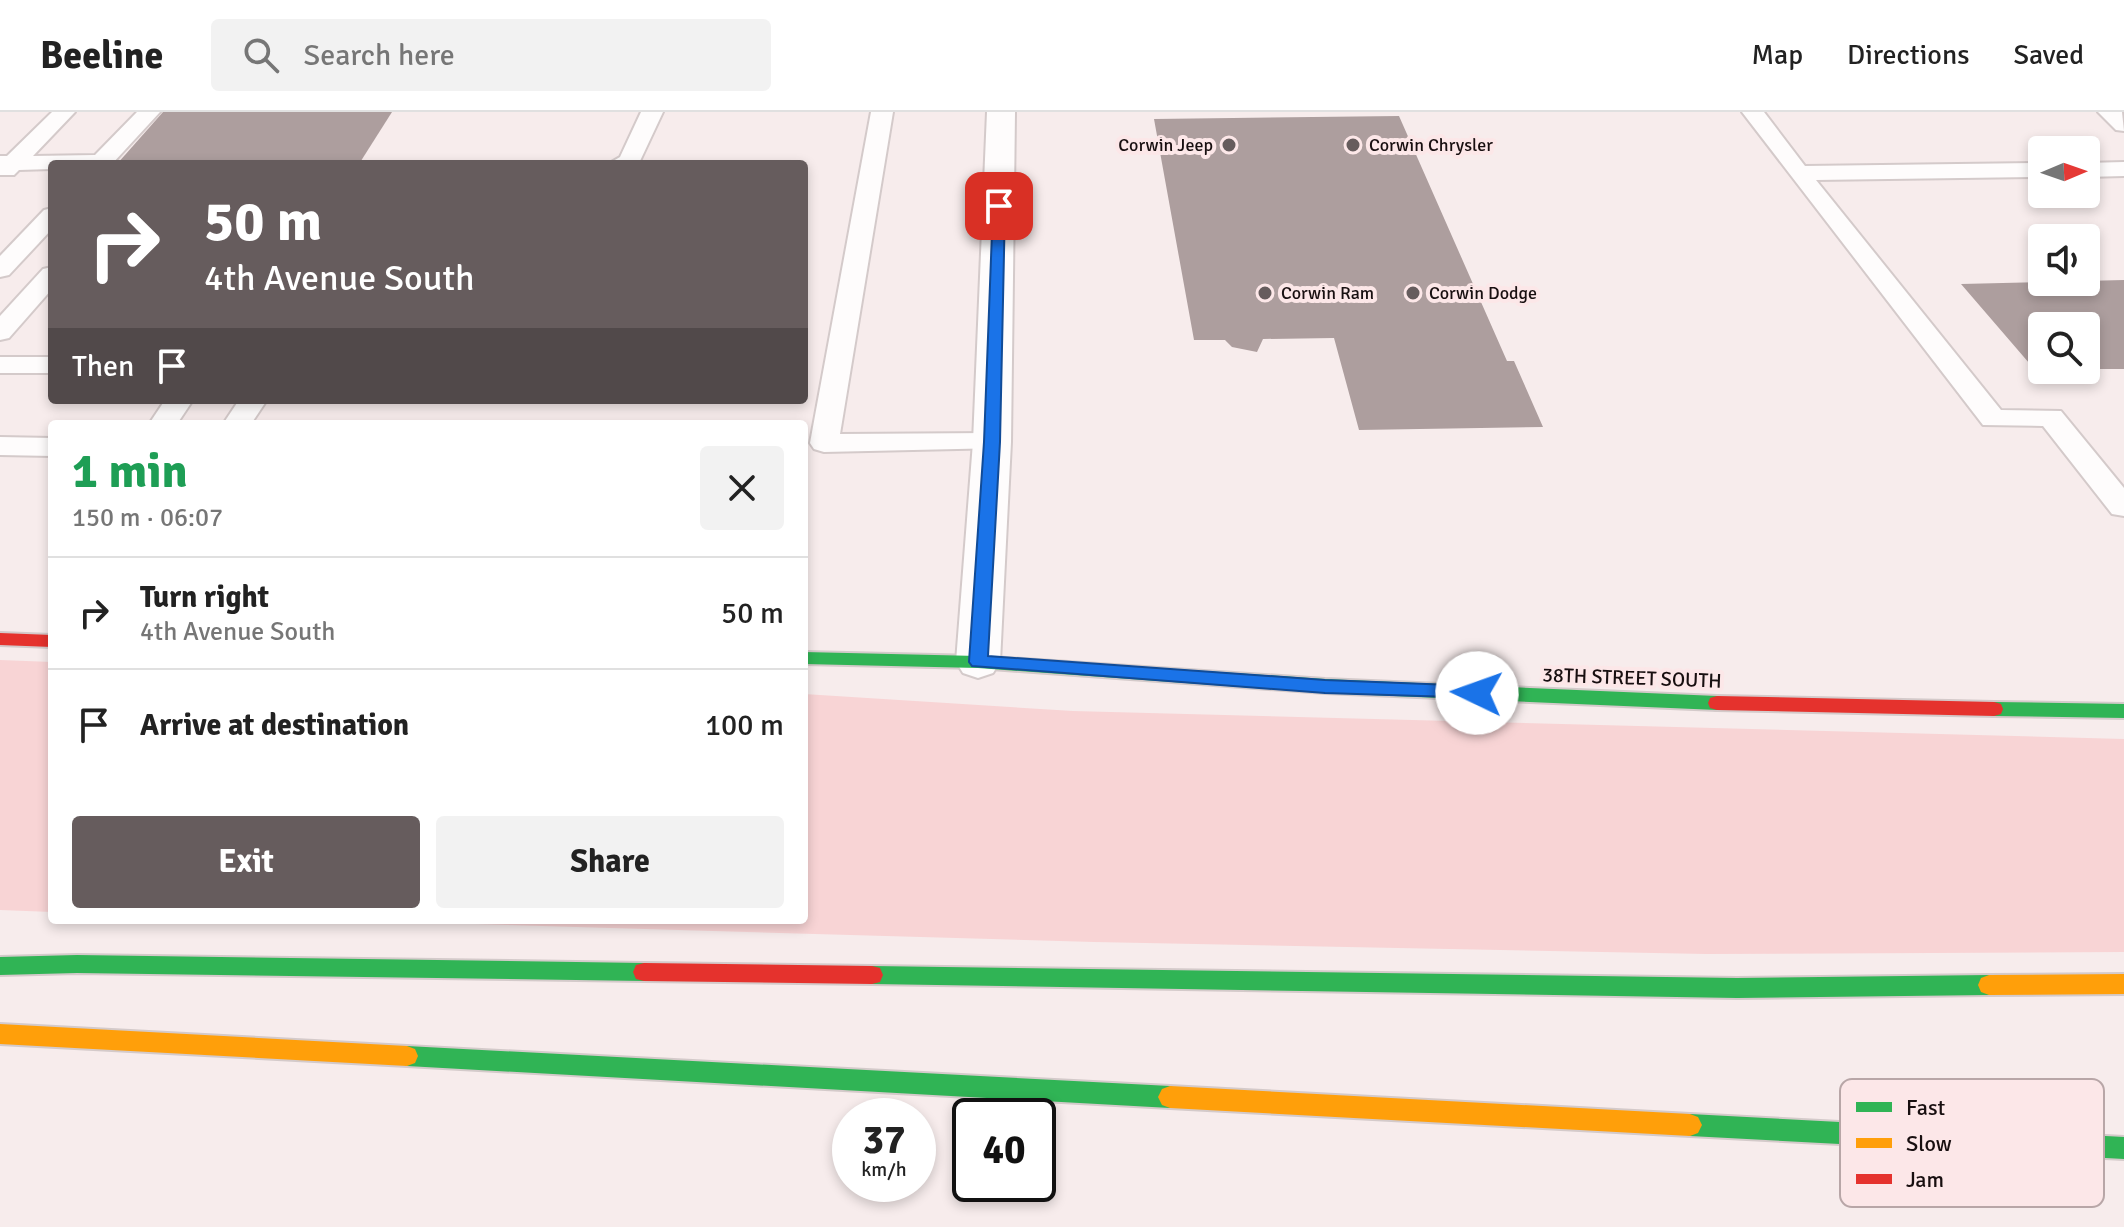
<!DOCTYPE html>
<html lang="en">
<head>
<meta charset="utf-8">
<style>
	:root { --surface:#fff; --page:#f2f2f2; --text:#222; --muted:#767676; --line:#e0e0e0; --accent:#665c5d }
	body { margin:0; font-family:Signika,sans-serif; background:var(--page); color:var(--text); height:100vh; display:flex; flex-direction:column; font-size:30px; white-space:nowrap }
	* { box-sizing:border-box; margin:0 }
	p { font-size:26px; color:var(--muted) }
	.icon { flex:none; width:44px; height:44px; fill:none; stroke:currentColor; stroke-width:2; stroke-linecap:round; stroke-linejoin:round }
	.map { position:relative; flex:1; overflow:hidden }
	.details { position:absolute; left:48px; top:308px; width:760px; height:504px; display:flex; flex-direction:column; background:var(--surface); border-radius:8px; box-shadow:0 4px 12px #0003 }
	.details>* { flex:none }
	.banner { position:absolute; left:48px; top:48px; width:760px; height:244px; border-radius:8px; box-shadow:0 4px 12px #0003; background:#665c5d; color:#fff; overflow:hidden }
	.needle { width:52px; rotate:88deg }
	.tools { position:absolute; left:2028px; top:24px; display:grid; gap:16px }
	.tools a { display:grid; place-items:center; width:72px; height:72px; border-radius:8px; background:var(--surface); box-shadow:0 4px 12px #0003; font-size:40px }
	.speed { position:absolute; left:832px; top:986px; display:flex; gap:16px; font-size:40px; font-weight:700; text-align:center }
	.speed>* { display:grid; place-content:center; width:104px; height:104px; border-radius:50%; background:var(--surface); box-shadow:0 4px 12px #0003; line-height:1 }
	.speed small { font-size:20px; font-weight:400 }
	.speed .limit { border:4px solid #111; border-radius:12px; background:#fff; color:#111 }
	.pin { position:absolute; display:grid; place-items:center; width:68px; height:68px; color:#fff; margin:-34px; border-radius:16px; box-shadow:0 4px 12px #0006 }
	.me { position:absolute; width:88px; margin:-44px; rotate:273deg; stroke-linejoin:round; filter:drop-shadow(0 0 6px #0008) }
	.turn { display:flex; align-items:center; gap:28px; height:168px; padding:0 24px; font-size:36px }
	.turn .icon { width:104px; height:104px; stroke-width:2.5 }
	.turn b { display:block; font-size:56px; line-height:68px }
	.then { display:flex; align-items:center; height:76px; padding:0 24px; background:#0003; gap:16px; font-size:30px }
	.round { display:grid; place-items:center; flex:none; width:84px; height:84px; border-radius:8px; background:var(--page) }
	.head { display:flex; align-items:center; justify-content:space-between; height:136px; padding:0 24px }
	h1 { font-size:48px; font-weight:800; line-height:60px; color:#1e9e55 }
	.button { display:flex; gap:16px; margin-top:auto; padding:16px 24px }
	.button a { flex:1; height:92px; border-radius:8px; background:var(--accent); color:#fff; font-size:32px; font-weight:800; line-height:92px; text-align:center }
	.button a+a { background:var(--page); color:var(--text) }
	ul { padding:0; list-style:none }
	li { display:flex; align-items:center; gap:24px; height:112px; padding:0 24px; border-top:2px solid var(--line) }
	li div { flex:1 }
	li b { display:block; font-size:30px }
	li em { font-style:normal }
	header { display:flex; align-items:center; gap:48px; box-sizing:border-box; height:112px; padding:0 40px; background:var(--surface); border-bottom:2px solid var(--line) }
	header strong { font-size:38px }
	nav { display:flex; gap:44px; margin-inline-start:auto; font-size:28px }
	.search { width:560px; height:72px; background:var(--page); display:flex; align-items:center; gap:20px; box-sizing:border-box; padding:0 28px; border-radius:8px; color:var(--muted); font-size:30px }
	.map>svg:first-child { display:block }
</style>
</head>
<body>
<header>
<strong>Beeline</strong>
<div class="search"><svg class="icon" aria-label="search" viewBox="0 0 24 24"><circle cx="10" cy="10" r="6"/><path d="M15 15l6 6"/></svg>Search here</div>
<nav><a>Map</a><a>Directions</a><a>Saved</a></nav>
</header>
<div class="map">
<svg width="2124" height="1115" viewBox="0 0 2124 1115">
	<rect width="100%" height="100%" fill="#f7ecec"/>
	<g fill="#f8d4d5">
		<path d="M 0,548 L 52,550 L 52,800 L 0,798 Z"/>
		<path d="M 804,582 L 1073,599 L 2124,627 L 2124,840 L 1706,842 L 1094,830 L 334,808 L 804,808 Z"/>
	</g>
	<g fill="#ad9e9e">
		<path d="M 163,0 L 392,0 L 359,52 L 117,52 Z"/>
		<path d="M 1399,4 L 1507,249 L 1514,249 L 1543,315 L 1359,318 L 1334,226 L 1263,227 L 1257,240 L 1232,235 L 1225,228 L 1194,228 L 1154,7 Z"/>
		<path d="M 2124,168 L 2124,257 L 2086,257 L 2086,214 L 2042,214 L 2042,258 L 2058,258 L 2035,258 L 1961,172 Z"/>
	</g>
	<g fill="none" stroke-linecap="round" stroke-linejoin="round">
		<g stroke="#d4caca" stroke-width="4">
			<g id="lane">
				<path d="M 52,0 L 75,0 L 33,44 L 95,43 L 137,0 L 160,0 L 112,52 L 52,52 L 52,57 L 19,58 L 14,63 L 0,63 L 0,44 L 7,44 Z"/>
				<path d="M 641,0 L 663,0 L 640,49 L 638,52 L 608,52 L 620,45 Z"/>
				<path d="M 871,0 L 893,0 L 840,322 L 992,321 L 1002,324 L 1006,330 L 1002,336 L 824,340 L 814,337 L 810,331 Z"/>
				<path d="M 1742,0 L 1764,0 L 1805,54 L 2042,51 L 2042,65 L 1816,68 L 2001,298 L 2061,299 L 2124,376 L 2124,404 L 2112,402 L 2043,314 L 1983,313 Z"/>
				<path d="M 2098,0 L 2122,0 L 2124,19 L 2116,18 Z"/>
				<path d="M 2124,50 L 2124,64 L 2086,65 L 2086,51 Z"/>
				<path d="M 52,96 L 52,117 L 9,163 L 0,165 L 0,144 L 44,98 Z"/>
				<path d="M 52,155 L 52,177 L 9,226 L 0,228 L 0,204 L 43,157 Z"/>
				<rect x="0" y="245" width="52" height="16"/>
				<path d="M 165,288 L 193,288 L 177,312 L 149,312 Z"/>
				<path d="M 239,288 L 267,288 L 251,312 L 223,312 Z"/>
				<path d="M 0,325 L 52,326 L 52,344 L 0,343 Z"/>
			</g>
		</g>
		<g stroke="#d4caca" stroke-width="4">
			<path id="street" d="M 987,0 L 1015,0 L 1011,330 L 1000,550 L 993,561 L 978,566 L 963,561 L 956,550 L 973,330 Z"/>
		</g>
		<g stroke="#d4caca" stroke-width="4">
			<g id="fast">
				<path d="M 804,540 L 978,544 L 1325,567 L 1717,584 L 1724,586 L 1726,591 L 1724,596 L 1717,598 L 1325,581 L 978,556 L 804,552 Z"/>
				<path d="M 1994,590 L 2124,592 L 2124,606 L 1994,604 L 1987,602 L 1985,597 L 1987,592 Z"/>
				<path d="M 77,843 L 644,851 L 652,853 L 655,860 L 652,867 L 644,869 L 77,861 L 0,863 L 0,845 Z"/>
				<path d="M 872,854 L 1737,866 L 1989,863 L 1997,866 L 2000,873 L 1997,880 L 1989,883 L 1737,886 L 872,872 L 864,870 L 861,863 L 864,856 Z"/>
				<path d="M 407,934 L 1170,974 L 1178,977 L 1182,985 L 1178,993 L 1170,996 L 407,954 L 399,951 L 396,944 L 399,937 Z"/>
				<path d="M 1690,1002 L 2124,1025 L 2124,1047 L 1690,1024 L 1682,1021 L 1678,1013 L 1682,1005 Z"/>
			</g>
		</g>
		<g stroke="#d4caca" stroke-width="4">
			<g id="slow">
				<path d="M 2124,862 L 2124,882 L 1989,883 L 1981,880 L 1978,873 L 1981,866 L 1989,863 Z"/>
				<path d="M 0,912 L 407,934 L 415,937 L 418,944 L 415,951 L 407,954 L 0,932 Z"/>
				<path d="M 1170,974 L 1690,1002 L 1698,1005 L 1702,1013 L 1698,1021 L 1690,1024 L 1170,996 L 1162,993 L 1158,985 L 1162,977 Z"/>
			</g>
		</g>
		<g stroke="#d4caca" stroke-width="4">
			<g id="jam">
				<path d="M 0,521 L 52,523 L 52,535 L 0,533 Z"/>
				<path d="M 1717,584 L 1994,590 L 2001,592 L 2003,597 L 2001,602 L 1994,604 L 1717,598 L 1710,596 L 1708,591 L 1710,586 Z"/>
				<path d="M 644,851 L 872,854 L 880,856 L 883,863 L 880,870 L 872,872 L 644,869 L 636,867 L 633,860 L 636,853 Z"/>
			</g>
		</g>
		<use href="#lane" fill="#fefcfc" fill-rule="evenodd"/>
		<use href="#street" fill="#fefcfc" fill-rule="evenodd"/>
		<use href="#fast" fill="#30b455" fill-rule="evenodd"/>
		<use href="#slow" fill="#ff9f0a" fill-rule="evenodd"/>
		<use href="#jam" fill="#e5322d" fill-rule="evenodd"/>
	</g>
	<path fill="#1a73e8" stroke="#114b97" stroke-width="2" d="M 999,90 L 1005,94 L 1000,330 L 988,544 L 1325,568 L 1477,574 L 1487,581 L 1484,586 L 1325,581 L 972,554 L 969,550 L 984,330 L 993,94 Z"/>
	<g fill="#665c5d" stroke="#fce7e8" stroke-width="3">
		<circle cx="1229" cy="33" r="8"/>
		<circle cx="1353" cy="33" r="8"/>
		<circle cx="1265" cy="181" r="8"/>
		<circle cx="1413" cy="181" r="8"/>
	</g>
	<g text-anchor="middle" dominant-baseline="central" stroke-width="8" stroke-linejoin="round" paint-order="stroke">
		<g font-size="18" fill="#180f10" stroke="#fce7e8" text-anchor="start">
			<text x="1213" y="33" text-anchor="end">Corwin Jeep</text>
			<text x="1369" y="33">Corwin Chrysler</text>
			<text x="1281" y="181">Corwin Ram</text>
			<text x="1429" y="181">Corwin Dodge</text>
		</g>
		<g font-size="20" fill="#180f10" stroke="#fce7e8">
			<text transform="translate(1632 566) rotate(2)">38TH STREET SOUTH</text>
		</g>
	</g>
	<rect x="1840" y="967" width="264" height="128" rx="12" fill="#fce7e8" stroke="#b8a6a7" stroke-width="2"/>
	<rect x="1856" y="990" width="36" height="10" fill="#30b455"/>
	<rect x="1856" y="1026" width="36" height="10" fill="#ff9f0a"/>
	<rect x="1856" y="1062" width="36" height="10" fill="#e5322d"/>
	<g font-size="22" fill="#180f10">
		<text x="1906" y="1003">Fast</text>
		<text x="1906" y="1039">Slow</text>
		<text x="1906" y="1075">Jam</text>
	</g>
</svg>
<div class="tools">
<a><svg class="needle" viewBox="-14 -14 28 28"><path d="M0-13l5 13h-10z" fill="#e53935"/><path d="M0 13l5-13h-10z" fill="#767676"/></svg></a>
<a><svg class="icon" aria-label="sound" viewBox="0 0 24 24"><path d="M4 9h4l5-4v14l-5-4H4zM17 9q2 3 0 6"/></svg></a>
<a><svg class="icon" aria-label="search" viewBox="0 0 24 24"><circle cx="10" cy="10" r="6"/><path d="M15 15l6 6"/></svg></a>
</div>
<div class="speed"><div>37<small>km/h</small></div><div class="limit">40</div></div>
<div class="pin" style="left:999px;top:94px;background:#d93025"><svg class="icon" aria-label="arrive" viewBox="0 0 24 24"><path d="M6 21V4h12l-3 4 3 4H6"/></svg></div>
<svg class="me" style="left:1477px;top:581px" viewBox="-20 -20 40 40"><circle r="19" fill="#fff"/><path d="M0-13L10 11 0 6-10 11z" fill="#1a73e8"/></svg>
<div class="banner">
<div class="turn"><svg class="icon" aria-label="right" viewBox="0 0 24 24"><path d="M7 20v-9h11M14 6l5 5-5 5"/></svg><div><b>50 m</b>4th Avenue South</div></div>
<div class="then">Then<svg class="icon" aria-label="arrive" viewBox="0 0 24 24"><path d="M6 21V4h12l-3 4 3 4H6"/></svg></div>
</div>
<section class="details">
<div class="head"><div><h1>1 min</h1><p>150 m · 06:07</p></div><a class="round"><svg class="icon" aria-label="close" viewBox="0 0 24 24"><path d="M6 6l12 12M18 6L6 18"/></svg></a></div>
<ul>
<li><svg class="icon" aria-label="right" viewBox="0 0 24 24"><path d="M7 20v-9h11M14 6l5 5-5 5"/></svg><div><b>Turn right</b><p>4th Avenue South</p></div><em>50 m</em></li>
<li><svg class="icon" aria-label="arrive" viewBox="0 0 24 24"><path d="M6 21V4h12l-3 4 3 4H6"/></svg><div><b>Arrive at destination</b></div><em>100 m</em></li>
</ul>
<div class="button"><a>Exit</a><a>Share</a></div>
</section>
</div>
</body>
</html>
